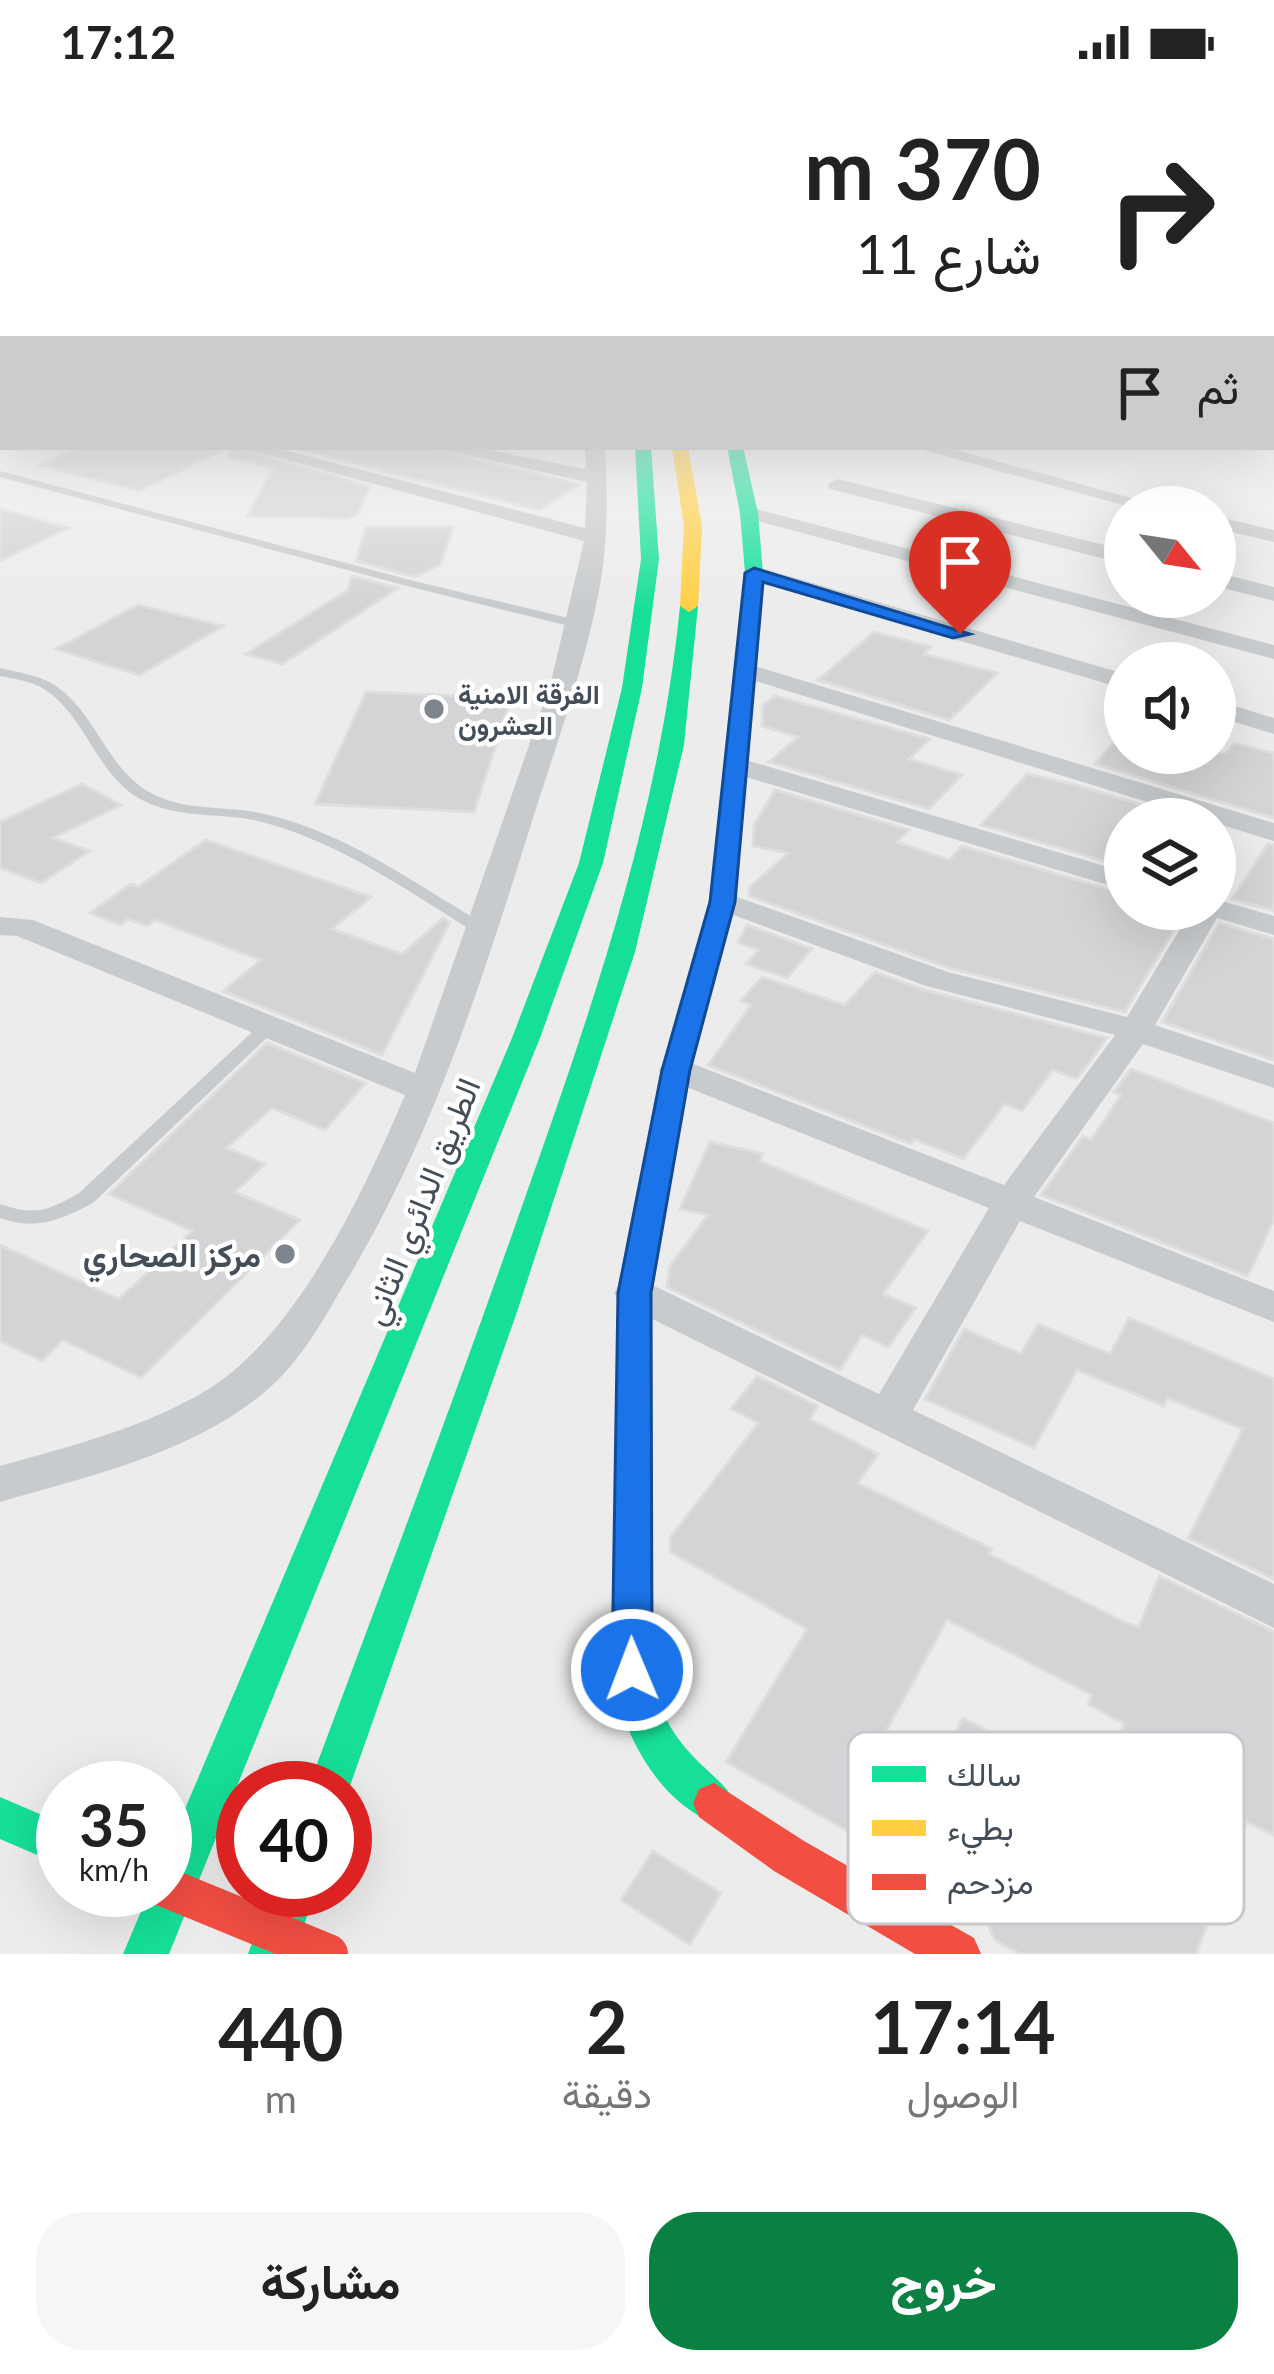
<!DOCTYPE html>
<html lang="ar">
<head>
<meta charset="utf-8">
<style>
	:root { --surface:#fff; --page:#f6f6f6; --text:#222; --muted:#767676; --accent:#0b8043 }
	body { margin:0; font-family:Lato,Vazirmatn,sans-serif; background:var(--page); color:var(--text); direction:rtl; height:100vh; display:flex; flex-direction:column; font-size:45px; white-space:nowrap }
	* { box-sizing:border-box; margin:0 }
	p { font-size:39px; color:var(--muted) }
	.icon { flex:none; width:66px; height:66px; fill:none; stroke:currentColor; stroke-width:2; stroke-linecap:round; stroke-linejoin:round }
	.map { position:relative; height:1870px; overflow:hidden; direction:ltr }
	.details { display:flex; flex-direction:column; background:var(--surface); flex:1 }
	.details>* { flex:none }
	.guide { position:absolute; left:0px; top:0px; width:1275px; height:366px; box-shadow:0 12px 48px #0002; direction:rtl; background:#fff; color:var(--text); overflow:hidden }
	.needle { width:78px; rotate:120deg }
	.controls { position:absolute; left:1104px; top:402px; display:grid; gap:24px }
	.controls a { display:grid; place-items:center; width:132px; height:132px; border-radius:50%; background:var(--surface); box-shadow:0 12px 48px #0002; font-size:60px }
	.speed { position:absolute; left:36px; top:1677px; display:flex; gap:24px; font-size:60px; font-weight:700; text-align:center }
	.speed>* { display:grid; place-content:center; width:156px; height:156px; border-radius:50%; background:var(--surface); box-shadow:0 12px 48px #0002; line-height:1 }
	.speed small { font-size:30px; font-weight:400 }
	.speed .limit { border:18px solid #d22; background:#fff; color:#111 }
	.pin { position:absolute; display:grid; place-items:center; width:102px; height:102px; color:#fff; margin:-123px -51px; border-radius:50% 50% 50% 0; rotate:-45deg; box-shadow:0 0 12px #0007 }
	.pin .icon { rotate:45deg }
	.me { position:absolute; width:132px; margin:-66px; rotate:359deg; stroke-linejoin:round; filter:drop-shadow(0 0 9px #0008) }
	.turn { display:flex; align-items:center; gap:42px; height:252px; padding:0 36px; font-size:54px }
	.turn .icon { width:156px; height:156px; stroke-width:2.5 }
	.turn b { display:block; font-size:84px; line-height:102px }
	.then { display:flex; align-items:center; height:114px; padding:0 36px; background:#0003; gap:24px; font-size:45px }
	.eta { display:flex; justify-content:space-evenly; align-items:center; height:204px; text-align:center }
	.eta b { font-size:72px; font-weight:700; line-height:84px }
	.button { display:flex; gap:24px; margin-top:auto; padding:24px 36px }
	.button a { flex:1; height:138px; border-radius:48px; background:var(--accent); color:#fff; font-size:48px; font-weight:700; line-height:138px; text-align:center }
	.button a+a { background:var(--page); color:var(--text) }
	.status { display:flex; justify-content:space-between; align-items:center; height:84px; padding:0 60px; background:var(--surface); direction:ltr }
	.status svg { height:33px; fill:currentColor }
	.map>svg:first-child { display:block }
</style>
</head>
<body>
<div class="status"><b>17:12</b><svg viewBox="0 0 49 12"><path d="M0 12V9h3v3zM5 12V6h3v6zM10 12V3h3v9zM15 12V0h3v12zM26 1h20v11H26zM47 4h2v5h-2z"/></svg></div>
<div class="map">
<svg width="1274" height="1870" viewBox="0 0 1274 1870">
	<rect width="100%" height="100%" fill="#edecec"/>
	<g fill="#d4d4d7" stroke="#dededf" stroke-width="3">
		<path d="M 81,363 L 235,363 L 369,403 L 359,428 L 349,434 L 247,432 L 274,384 L 229,374 L 230,363 L 139,407 L 39,381 Z"/>
		<path d="M 290,363 L 428,363 L 579,401 L 539,426 Z"/>
		<path d="M 0,425 L 68,444 L 0,477 Z"/>
		<path d="M 366,443 L 453,443 L 441,480 L 415,493 L 356,477 Z"/>
		<path d="M 352,492 L 398,504 L 282,580 L 246,570 L 348,506 Z"/>
		<path d="M 138,521 L 223,542 L 139,591 L 56,565 Z"/>
		<path d="M 874,548 L 931,563 L 924,570 L 997,589 L 949,636 L 818,596 Z"/>
		<path d="M 366,608 L 511,614 L 474,728 L 315,720 Z"/>
		<path d="M 775,612 L 930,655 L 909,675 L 962,691 L 929,725 L 769,678 L 798,653 L 762,642 L 763,621 Z"/>
		<path d="M 1125,645 L 1125,669 L 1227,669 L 1234,659 L 1274,669 L 1274,734 L 1095,680 Z"/>
		<path d="M 1027,690 L 1077,701 L 1187,735 L 1125,735 L 1125,783 L 981,741 Z"/>
		<path d="M 82,700 L 121,721 L 53,754 L 90,767 L 41,799 L 0,784 L 0,738 Z"/>
		<path d="M 775,706 L 909,746 L 897,758 L 949,776 L 962,762 L 1125,810 L 1125,825 L 1178,839 L 1125,928 L 949,884 L 749,812 L 750,803 L 788,769 L 753,762 L 754,741 Z"/>
		<path d="M 206,756 L 371,813 L 332,845 L 402,870 L 443,834 L 450,838 L 382,971 L 223,907 L 261,876 L 155,836 L 147,842 L 128,835 L 120,841 L 90,829 L 131,800 L 138,803 Z"/>
		<path d="M 1268,760 L 1274,761 L 1274,827 L 1232,815 Z"/>
		<path d="M 1219,839 L 1274,855 L 1274,976 L 1162,938 Z"/>
		<path d="M 747,841 L 812,865 L 787,894 L 746,880 L 758,866 L 738,858 Z"/>
		<path d="M 875,888 L 925,906 L 1107,954 L 1077,995 L 1053,986 L 1022,1027 L 1005,1020 L 963,1075 L 914,1055 L 911,1060 L 708,981 L 751,921 L 741,917 L 762,893 L 845,921 Z"/>
		<path d="M 267,959 L 365,999 L 325,1046 L 272,1024 L 227,1064 L 265,1080 L 235,1108 L 300,1136 L 141,1294 L 63,1256 L 42,1277 L 0,1257 L 0,1161 L 119,1215 L 192,1147 L 109,1110 Z"/>
		<path d="M 1131,985 L 1274,1039 L 1274,1136 L 1248,1192 L 1041,1111 L 1083,1052 L 1091,1056 L 1121,1011 L 1114,1008 Z"/>
		<path d="M 710,1058 L 763,1070 L 760,1077 L 928,1147 L 883,1210 L 916,1224 L 888,1263 L 862,1251 L 840,1286 L 667,1203 L 670,1182 L 708,1131 L 680,1125 Z"/>
		<path d="M 1129,1234 L 1274,1295 L 1274,1495 L 1188,1454 L 1243,1345 L 1167,1314 L 1164,1322 L 1077,1286 L 1034,1364 L 925,1315 L 964,1245 L 1021,1270 L 1038,1240 L 1110,1270 Z"/>
		<path d="M 757,1292 L 818,1322 L 810,1335 L 878,1370 L 858,1399 L 992,1465 L 989,1470 L 1126,1539 L 1139,1543 L 1159,1492 L 1274,1548 L 1274,1751 L 1247,1738 L 1196,1870 L 1020,1870 L 995,1856 L 987,1839 L 954,1821 L 997,1727 L 933,1693 L 963,1634 L 1097,1704 L 1124,1640 L 1088,1620 L 1092,1611 L 947,1536 L 878,1662 L 889,1668 L 846,1746 L 726,1678 L 807,1545 L 670,1468 L 670,1454 L 758,1339 L 731,1325 Z"/>
		<path d="M 653,1767 L 721,1809 L 690,1861 L 621,1816 Z"/>
	</g>
	<g fill="none" stroke-linecap="round" stroke-linejoin="round">
		<g fill="#c8cbcd" fill-rule="evenodd">
			<path d="M 0,387 L 410,496 L 585,538 L 587,541 L 581,545 L 403,501 L 0,393 Z"/>
			<path d="M 0,584 C 17,588 38,591 53,600 C 96,627 106,685 151,709 C 186,728 223,721 260,729 C 323,742 382,777 436,811 C 454,822 474,833 490,847 L 487,850 L 477,850 C 410,808 342,760 266,739 C 224,727 180,737 140,715 C 96,690 86,632 44,605 C 31,597 15,595 0,592 Z"/>
			<path d="M 268,938 L 276,943 L 274,947 L 93,1119 C 61,1136 35,1147 0,1134 L 0,1120 C 35,1132 48,1127 79,1109 L 262,939 Z"/>
		</g>
		<g fill="#c8cbcd" fill-rule="evenodd">
			<rect x="0" y="294" width="3" height="11"/>
			<path d="M 239,363 L 272,363 L 585,444 L 587,398 L 432,363 L 472,363 L 586,385 L 585,363 L 605,363 C 608,411 608,458 599,507 C 584,584 557,659 533,734 C 482,897 432,1057 342,1204 C 321,1240 299,1279 267,1306 C 194,1369 90,1392 0,1418 L 0,1382 C 71,1362 144,1344 207,1306 C 298,1250 364,1107 405,1011 L 17,852 L 0,851 L 0,833 L 33,836 L 415,989 L 551,598 L 584,457 Z"/>
			<path d="M 912,363 L 945,363 L 1164,423 L 1130,423 Z"/>
			<path d="M 837,395 L 1125,466 L 1125,480 L 830,405 L 827,401 Z"/>
			<path d="M 749,423 L 1274,561 L 1274,575 L 742,433 L 739,429 Z"/>
			<path d="M 1215,432 L 1274,446 L 1274,458 L 1215,444 Z"/>
			<path d="M 754,482 L 1125,590 L 1125,605 L 746,494 L 746,484 Z"/>
			<path d="M 1215,488 L 1274,503 L 1274,517 L 1215,502 Z"/>
			<path d="M 748,580 L 1274,739 L 1274,757 L 739,592 L 736,587 Z"/>
			<path d="M 1215,616 L 1274,634 L 1274,650 L 1215,632 Z"/>
			<path d="M 739,674 L 1125,788 L 1125,806 L 729,688 L 726,682 Z"/>
			<path d="M 723,808 L 948,888 L 1127,933 L 1192,825 L 1215,825 L 1215,815 L 1274,832 L 1274,851 L 1217,834 L 1155,941 L 1274,981 L 1274,1004 L 1143,960 L 1034,1113 L 1274,1207 L 1274,1238 L 1020,1137 L 913,1326 L 1274,1500 L 1274,1544 L 620,1219 L 614,1209 L 620,1199 L 634,1194 L 648,1199 L 879,1310 L 989,1124 L 664,994 L 659,986 L 664,978 L 688,978 L 1004,1101 L 1115,951 L 926,902 L 712,823 L 708,817 L 712,811 Z"/>
		</g>
		<g fill="#16e098" fill-rule="evenodd">
			<path d="M 635,363 L 651,363 L 659,475 L 642,604 L 603,779 L 540,954 L 169,1870 L 123,1870 L 150,1806 L 165,1806 L 165,1772 L 512,954 L 579,779 L 622,604 L 641,475 Z"/>
			<path d="M 727,363 L 743,363 L 758,429 L 763,489 L 735,817 L 690,986 L 650,1209 L 654,1602 C 662,1635 679,1660 704,1683 C 717,1696 728,1703 735,1719 L 729,1733 L 714,1739 C 660,1718 627,1656 614,1602 L 618,1209 L 662,986 L 711,817 L 745,489 L 740,429 Z"/>
			<path d="M 689,516 L 698,522 L 684,661 L 635,868 L 517,1228 L 345,1716 L 345,1704 L 308,1704 C 382,1506 457,1308 527,1108 C 595,916 660,726 680,522 Z"/>
			<path d="M 0,1713 L 63,1740 L 63,1782 L 0,1755 Z"/>
			<path d="M 272,1806 L 316,1806 L 294,1870 L 248,1870 Z"/>
		</g>
		<path fill="#ffcf43" fill-rule="evenodd" d="M 672,363 L 688,363 L 702,442 L 698,522 L 689,528 L 680,522 L 684,442 Z"/>
		<path fill="#f24e42" fill-rule="evenodd" d="M 714,1699 L 804,1757 L 974,1854 L 981,1870 L 915,1870 L 774,1787 L 699,1733 L 693,1719 L 699,1705 Z"/>
		<path stroke="#f24e42" stroke-width="40" d="M 165,1803 L 328,1870"/>
	</g>
	<linearGradient id="sky" x2="0" y2="1"><stop stop-color="#8dc3ea"/><stop offset="0.5" stop-color="#f7f6f6"/><stop offset="1" stop-color="#f7f6f6" stop-opacity="0"/></linearGradient>
	<rect width="1274" height="527" fill="url(#sky)"/>
	<path fill="#1a73e8" stroke="#114b97" stroke-width="3" d="M 754,484 L 970,550 L 953,554 L 763,498 L 735,818 L 690,986 L 651,1209 L 652,1586 L 646,1598 L 632,1604 L 618,1598 L 612,1586 L 618,1209 L 662,986 L 710,818 L 745,489 Z"/>
	<g fill="#7f858c" stroke="#fff" stroke-width="4.5">
		<circle cx="434" cy="625" r="12"/>
		<circle cx="285" cy="1170" r="12"/>
	</g>
	<g text-anchor="middle" dominant-baseline="central" stroke-width="9" stroke-linejoin="round" paint-order="stroke">
		<g font-size="27" font-weight="bold" fill="#444e59" stroke="#fff" text-anchor="start">
			<text x="458" y="609">الفرقة الامنية<tspan x="458" dy="31">العشرون</tspan></text>
		</g>
		<g font-size="33" fill="#444e59" stroke="#fff">
			<text transform="translate(420 1117) rotate(-68)">الطريق الدائري الثاني</text>
		</g>
		<g font-size="33" font-weight="bold" fill="#444e59" stroke="#fff" text-anchor="end">
			<text x="261" y="1170">مركز الصحاري</text>
		</g>
	</g>
	<rect x="848" y="1648" width="396" height="192" rx="18" fill="#fff" stroke="#c7cacd" stroke-width="3"/>
	<rect x="872" y="1682" width="54" height="16" fill="#16e098"/>
	<rect x="872" y="1736" width="54" height="16" fill="#ffcf43"/>
	<rect x="872" y="1790" width="54" height="16" fill="#f24e42"/>
	<g font-size="33" fill="#444e59">
		<text x="947" y="1702">سالك</text>
		<text x="947" y="1756">بطيء</text>
		<text x="947" y="1810">مزدحم</text>
	</g>
</svg>
<div class="controls">
<a><svg class="needle" viewBox="-14 -14 28 28"><path d="M0-13l5 13h-10z" fill="#e53935"/><path d="M0 13l5-13h-10z" fill="#767676"/></svg></a>
<a><svg class="icon" aria-label="sound" viewBox="0 0 24 24"><path d="M4 9h4l5-4v14l-5-4H4zM17 9q2 3 0 6"/></svg></a>
<a><svg class="icon" aria-label="layers" viewBox="0 0 24 24"><path d="M12 4l9 5-9 5-9-5zM3 14l9 5 9-5"/></svg></a>
</div>
<div class="speed"><div>35<small>km/h</small></div><div class="limit">40</div></div>
<div class="pin" style="left:960px;top:550px;background:#d93025"><svg class="icon" aria-label="arrive" viewBox="0 0 24 24"><path d="M6 21V4h12l-3 4 3 4H6"/></svg></div>
<svg class="me" style="left:632px;top:1586px" viewBox="-20 -20 40 40"><circle r="17" fill="#1a73e8" stroke="#fff" stroke-width="3"/><path d="M0-11L8 9 0 5-8 9z" fill="#fff"/></svg>
<div class="guide">
<div class="turn"><svg class="icon" aria-label="right" viewBox="0 0 24 24"><path d="M7 20v-9h11M14 6l5 5-5 5"/></svg><div><b>370 m</b>شارع 11</div></div>
<div class="then">ثم<svg class="icon" aria-label="arrive" viewBox="0 0 24 24"><path d="M6 21V4h12l-3 4 3 4H6"/></svg></div>
</div>
</div>
<section class="details">
<div class="eta">
<div><b>17:14</b><p>الوصول</p></div>
<div><b>2</b><p>دقيقة</p></div>
<div><b>440</b><p>m</p></div>
</div>
<div class="button"><a>خروج</a><a>مشاركة</a></div>
</section>
</body>
</html>
